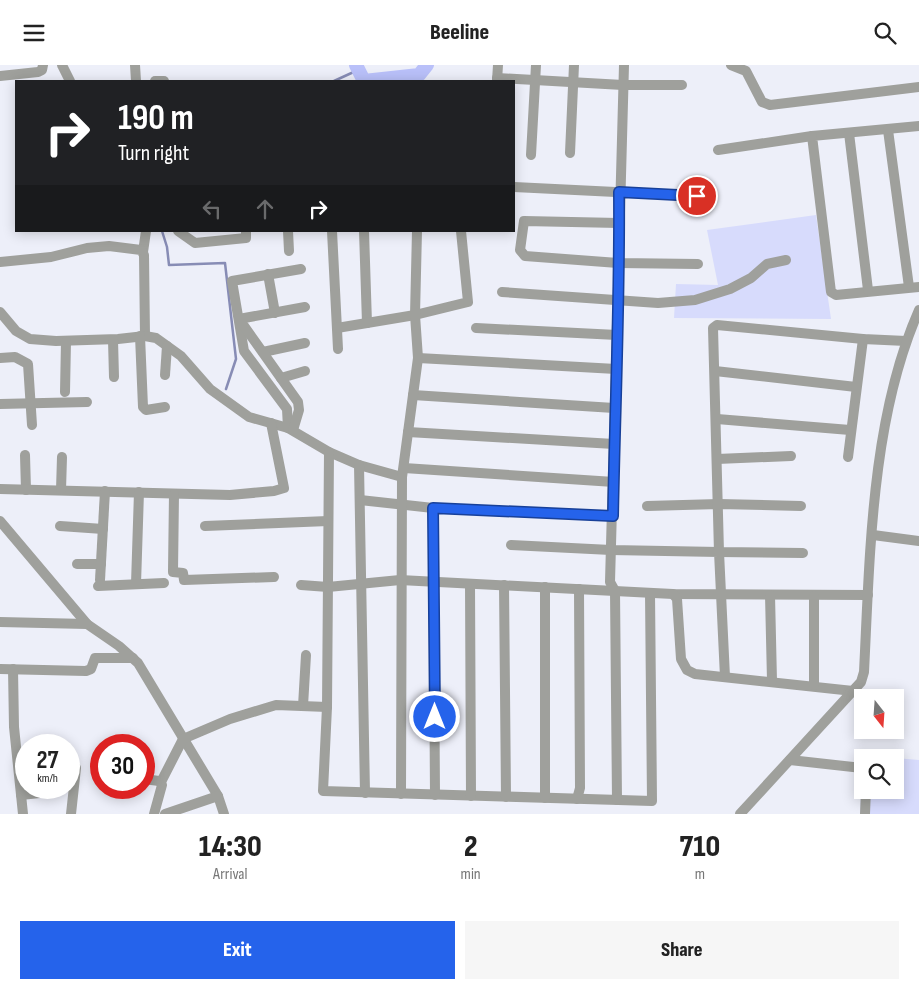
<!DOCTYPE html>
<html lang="en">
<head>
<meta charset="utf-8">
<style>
	:root { --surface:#fff; --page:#f6f6f6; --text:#222; --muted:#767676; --accent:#2563eb }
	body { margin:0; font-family:"Sofia Sans Condensed",sans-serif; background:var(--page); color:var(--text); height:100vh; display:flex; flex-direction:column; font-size:19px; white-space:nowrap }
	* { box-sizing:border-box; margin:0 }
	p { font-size:16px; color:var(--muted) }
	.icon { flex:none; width:28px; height:28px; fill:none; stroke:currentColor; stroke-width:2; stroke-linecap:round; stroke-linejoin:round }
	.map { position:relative; height:749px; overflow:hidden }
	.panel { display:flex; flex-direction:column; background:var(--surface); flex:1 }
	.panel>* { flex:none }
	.banner { position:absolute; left:15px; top:15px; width:500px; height:152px; border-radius:0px; box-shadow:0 2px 12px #0003; background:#202124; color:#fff; overflow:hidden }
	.needle { width:32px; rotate:163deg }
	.buttons { position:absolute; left:854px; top:624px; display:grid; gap:10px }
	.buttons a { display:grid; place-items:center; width:50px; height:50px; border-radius:0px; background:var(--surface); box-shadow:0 2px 12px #0003; font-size:25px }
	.speed { position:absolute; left:15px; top:669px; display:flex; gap:10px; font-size:25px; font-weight:700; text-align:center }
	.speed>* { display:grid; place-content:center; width:65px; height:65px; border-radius:50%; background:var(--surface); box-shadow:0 2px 12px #0003; line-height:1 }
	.speed small { font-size:12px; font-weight:400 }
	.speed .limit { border:8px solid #d22; background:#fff; color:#111 }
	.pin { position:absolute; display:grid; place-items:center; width:42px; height:42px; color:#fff; margin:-21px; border:2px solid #fff; border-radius:50%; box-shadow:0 1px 5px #0007 }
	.me { position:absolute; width:55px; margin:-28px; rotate:0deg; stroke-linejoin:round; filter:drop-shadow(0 0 4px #0008) }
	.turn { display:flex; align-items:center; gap:18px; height:105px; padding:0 20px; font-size:22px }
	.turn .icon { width:65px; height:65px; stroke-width:2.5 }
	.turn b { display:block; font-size:35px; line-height:42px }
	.lanes { display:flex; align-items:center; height:48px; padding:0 20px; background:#0003; justify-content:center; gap:25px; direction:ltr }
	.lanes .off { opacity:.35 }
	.eta { display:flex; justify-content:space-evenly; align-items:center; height:85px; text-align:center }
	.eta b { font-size:30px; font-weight:800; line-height:35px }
	.cta { display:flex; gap:10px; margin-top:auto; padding:10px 20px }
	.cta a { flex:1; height:58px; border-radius:0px; background:var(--accent); color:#fff; font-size:20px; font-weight:800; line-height:58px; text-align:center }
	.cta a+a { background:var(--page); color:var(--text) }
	header { display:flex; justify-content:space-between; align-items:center; height:65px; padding:0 20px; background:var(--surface); font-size:22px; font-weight:800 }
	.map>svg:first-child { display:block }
</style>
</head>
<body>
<header><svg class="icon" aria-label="menu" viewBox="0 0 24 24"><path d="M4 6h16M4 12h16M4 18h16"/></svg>Beeline<svg class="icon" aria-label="search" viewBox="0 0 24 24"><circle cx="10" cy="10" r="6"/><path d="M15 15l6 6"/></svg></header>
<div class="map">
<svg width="919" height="749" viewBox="0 0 919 749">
	<rect width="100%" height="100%" fill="#edeff9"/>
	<g fill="#d7dbfc">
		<path d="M 816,150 L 831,254 L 674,253 L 676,219 L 718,220 L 707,165 Z"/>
		<path d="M 895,693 L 919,695 L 919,749 L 860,749 L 862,711 L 862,725 L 895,725 Z"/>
	</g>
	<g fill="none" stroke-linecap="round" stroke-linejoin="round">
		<g stroke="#878cb5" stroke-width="2.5">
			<path d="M 334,16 L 358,5"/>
			<path d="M 162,166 L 167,182 L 169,200 L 225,198 L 236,294 L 226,324"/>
		</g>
		<path stroke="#b9c0f9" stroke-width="14" d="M 356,0 L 364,16 L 419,10 L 427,0"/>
		<g stroke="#9fa09c" stroke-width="10">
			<path d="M 62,0 L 70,16"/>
			<path d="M 135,0 L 136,16"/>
			<path d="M 731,0 L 746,6 L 762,37 L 770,40 L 919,22"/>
			<path d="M 0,11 L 38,7 L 42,5 L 43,0"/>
			<path d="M 497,13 L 623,20 L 682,20"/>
			<path d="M 155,16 L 164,16"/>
			<path d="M 497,16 L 498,0"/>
			<path d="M 919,61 L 812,71 L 831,227 L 836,230 L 919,222"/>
			<path d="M 888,65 L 909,222"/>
			<path d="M 849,68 L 868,225"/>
			<path d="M 718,85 L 812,71"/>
			<path d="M 570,88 L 574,0"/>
			<path d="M 531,90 L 536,0"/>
			<path d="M 514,122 L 697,131"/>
			<path d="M 619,158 L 524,156 L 520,185 L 525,191 L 618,198 L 698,199"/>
			<path d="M 178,166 L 195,178 L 246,173 L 246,166"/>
			<path d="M 288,166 L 289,186"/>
			<path d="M 332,166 L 338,284"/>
			<path d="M 364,166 L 367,258"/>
			<path d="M 143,187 L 146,166"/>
			<path d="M 0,197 L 51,192 L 87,183 L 109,181 L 141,185 L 144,190 L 145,271"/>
			<path d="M 268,209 L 275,248"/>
			<path d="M 502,227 L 658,238 L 695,235 L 730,224 L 751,213 L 767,199 L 786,195"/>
			<path d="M 0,247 L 16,266 L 30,274 L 56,276 L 118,274 L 145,271 L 156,273 L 181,291 L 210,324 L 249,352 L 288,363 L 329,387 L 359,400 L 402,412"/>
			<path d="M 337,263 L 415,250 L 468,237 L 461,166"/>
			<path d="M 476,263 L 617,270"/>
			<path d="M 140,271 L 143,342 L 146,345 L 165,342"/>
			<path d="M 113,275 L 114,312"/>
			<path d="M 263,287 L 305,278"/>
			<path d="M 0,293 L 15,292 L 28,299 L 32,360"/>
			<path d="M 418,293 L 616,304"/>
			<path d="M 715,306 L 856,322"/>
			<path d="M 165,310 L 167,281"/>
			<path d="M 281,313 L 305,306"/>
			<path d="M 65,327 L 66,276"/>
			<path d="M 413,330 L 614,343"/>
			<path d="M 0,339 L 87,337"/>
			<path d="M 717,354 L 850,365"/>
			<path d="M 288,363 L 287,344 L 244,286 L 232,216 L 301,204"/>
			<path d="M 293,365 L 299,345 L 298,337 L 239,254 L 305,242"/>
			<path d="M 408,367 L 614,379"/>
			<path d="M 329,387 L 327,642 L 323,726 L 652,736 L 650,528"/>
			<path d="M 25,390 L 26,425"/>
			<path d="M 848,392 L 863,274"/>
			<path d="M 717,394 L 791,391"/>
			<path d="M 359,400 L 365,728"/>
			<path d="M 404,403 L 614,417"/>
			<path d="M 0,424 L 230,430 L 274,426 L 284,423 L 271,358"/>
			<path d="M 61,425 L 62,392"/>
			<path d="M 174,429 L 173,507 L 183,508 L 184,515 L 274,512"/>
			<path d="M 360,435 L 433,443 L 613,451"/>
			<path d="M 647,441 L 719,439 L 801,441"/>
			<path d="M 433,443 L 435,730"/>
			<path d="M 0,456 L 87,559 L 119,581 L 138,598 L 218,731 L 224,749"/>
			<path d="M 60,461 L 103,464"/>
			<path d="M 205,461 L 328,456"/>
			<path d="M 873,470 L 919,476"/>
			<path d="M 511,480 L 611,485 L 719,487 L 725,612"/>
			<path d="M 803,488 L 719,487 L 713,263 L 717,260 L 863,274 L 906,276"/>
			<path d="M 77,499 L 101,499"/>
			<path d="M 100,515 L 105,426"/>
			<path d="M 136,519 L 139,427"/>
			<path d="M 470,519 L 471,731"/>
			<path d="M 301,520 L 328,522 L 400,515 L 673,529 L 868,530"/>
			<path d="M 504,520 L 506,732"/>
			<path d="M 98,521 L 164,518"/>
			<path d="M 545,522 L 545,733"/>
			<path d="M 673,529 L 677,534 L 681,594 L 687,605 L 695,609 L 853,626"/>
			<path d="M 770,530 L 772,616"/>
			<path d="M 814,531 L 814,620"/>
			<path d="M 0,557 L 87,559"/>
			<path d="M 0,604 L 86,606 L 91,604 L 95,593 L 133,593"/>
			<path d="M 13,604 L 14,662 L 23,749"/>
			<path d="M 303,641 L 306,590"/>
			<path d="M 790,695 L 862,703"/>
			<path d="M 144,714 L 159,716 L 162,720 L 154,749"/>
			<path d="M 161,717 L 183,674 L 230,654 L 276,640 L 327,642"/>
			<path d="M 401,729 L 402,412 L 418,293 L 415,250 L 417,166"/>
			<path d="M 21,730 L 58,726"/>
			<path d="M 577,734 L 580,723 L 579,524"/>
			<path d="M 617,735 L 615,526 L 610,517 L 624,0"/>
			<path d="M 71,749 L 76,703"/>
			<path d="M 165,749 L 218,731"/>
			<path d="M 740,749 L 861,617 L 864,607 C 870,489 871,354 919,245"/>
			<path d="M 865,749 L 866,725"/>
		</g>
	</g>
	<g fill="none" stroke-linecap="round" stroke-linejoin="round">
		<g stroke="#184099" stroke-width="12">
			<path id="route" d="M 435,652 L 433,443 L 613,451 C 615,343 620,235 619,127 L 697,131"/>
		</g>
		<use href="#route" stroke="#2563eb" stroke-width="9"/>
	</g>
</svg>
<div class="buttons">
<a><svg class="needle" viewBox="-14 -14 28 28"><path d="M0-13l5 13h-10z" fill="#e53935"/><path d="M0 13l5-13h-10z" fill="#767676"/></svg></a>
<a><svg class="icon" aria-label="search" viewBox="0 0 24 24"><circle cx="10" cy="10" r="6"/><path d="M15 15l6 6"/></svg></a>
</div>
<div class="speed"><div>27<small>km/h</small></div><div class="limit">30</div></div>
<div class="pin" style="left:697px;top:131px;background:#d93025"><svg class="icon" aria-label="arrive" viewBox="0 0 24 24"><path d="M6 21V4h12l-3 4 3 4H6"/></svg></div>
<svg class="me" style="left:435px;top:652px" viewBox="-20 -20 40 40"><circle r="17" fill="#2563eb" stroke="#fff" stroke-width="3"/><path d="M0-11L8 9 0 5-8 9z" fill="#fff"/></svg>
<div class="banner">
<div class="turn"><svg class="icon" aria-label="right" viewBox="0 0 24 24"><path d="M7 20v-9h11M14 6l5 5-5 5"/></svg><div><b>190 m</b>Turn right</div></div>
<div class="lanes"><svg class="icon off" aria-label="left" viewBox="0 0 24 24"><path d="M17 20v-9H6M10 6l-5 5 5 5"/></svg><svg class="icon off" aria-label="ahead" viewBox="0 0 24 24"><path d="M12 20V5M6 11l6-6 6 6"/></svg><svg class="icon" aria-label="right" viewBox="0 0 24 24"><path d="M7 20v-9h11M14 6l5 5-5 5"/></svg></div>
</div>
</div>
<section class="panel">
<div class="eta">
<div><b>14:30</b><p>Arrival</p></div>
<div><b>2</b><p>min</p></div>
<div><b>710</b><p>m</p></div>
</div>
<div class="cta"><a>Exit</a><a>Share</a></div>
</section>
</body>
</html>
